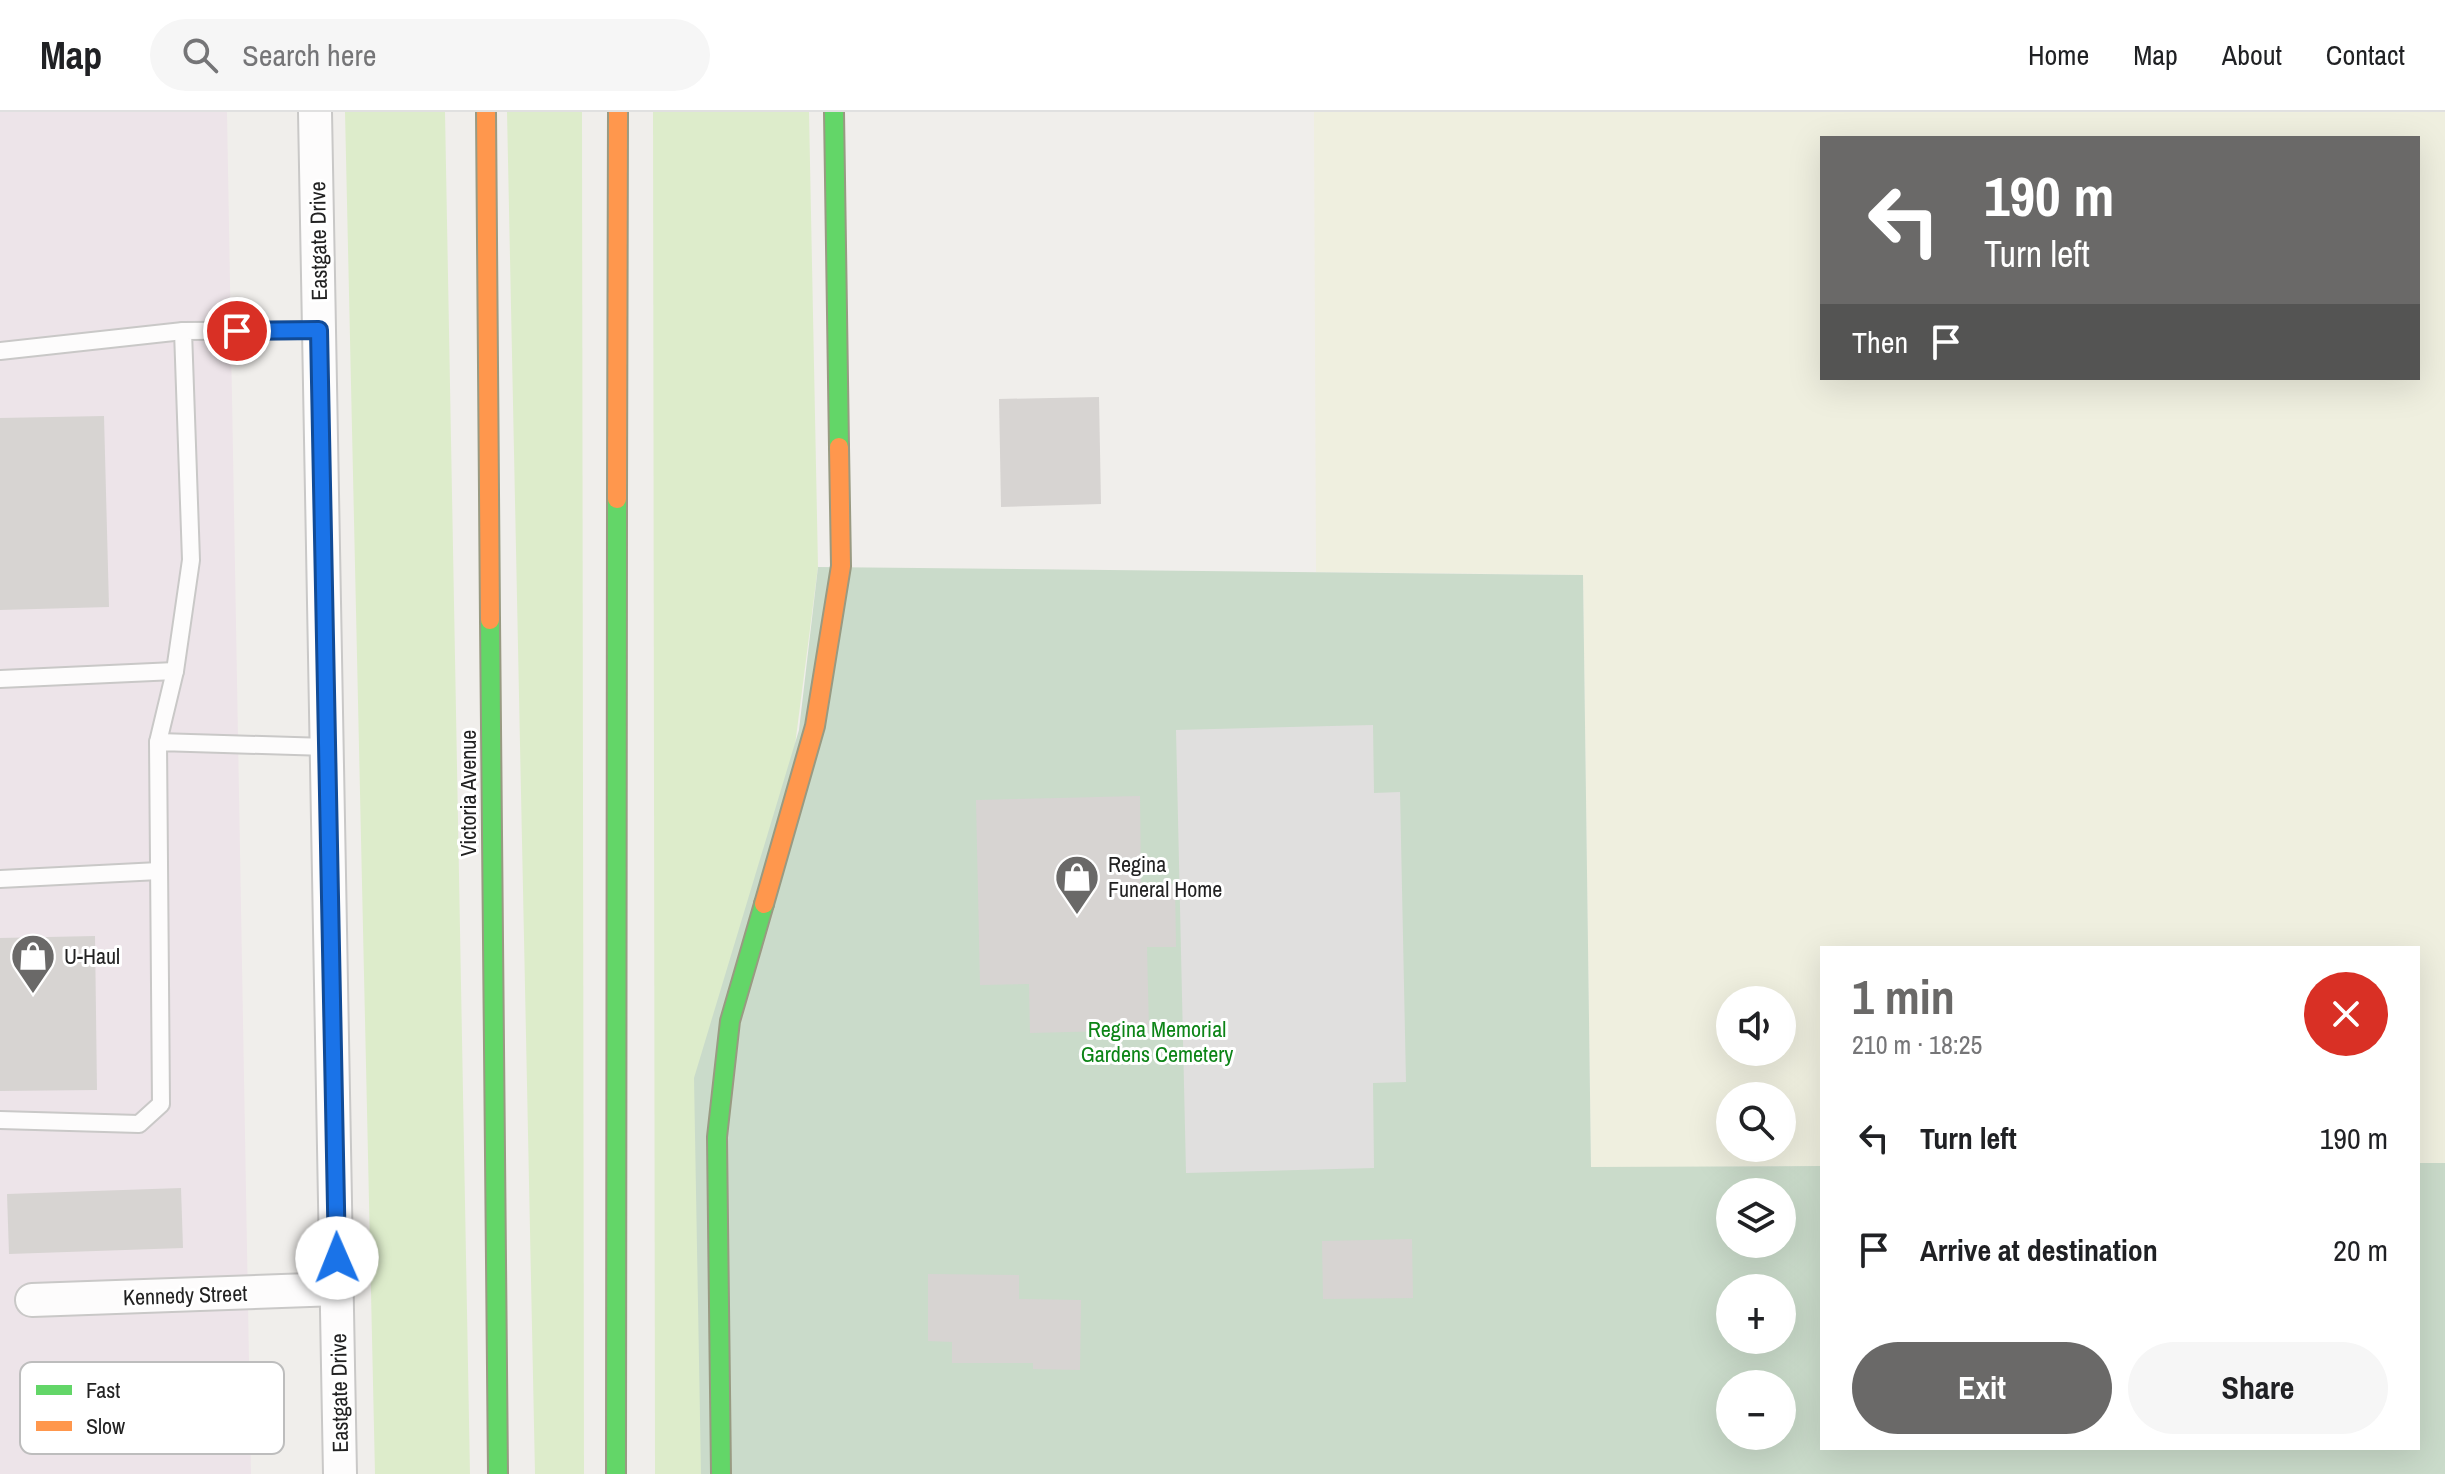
<!DOCTYPE html>
<html lang="en">
<head>
<meta charset="utf-8">
<style>
	:root { --surface:#fff; --page:#f6f6f6; --text:#202124; --muted:#757577; --line:#e0e0e0; --accent:#6a6968 }
	body { margin:0; font-family:"Archivo Narrow",sans-serif; background:var(--page); color:var(--text); height:100vh; display:flex; flex-direction:column; font-size:30px; white-space:nowrap }
	* { box-sizing:border-box; margin:0 }
	p { font-size:26px; color:var(--muted) }
	.icon { flex:none; width:44px; height:44px; fill:none; stroke:currentColor; stroke-width:2; stroke-linecap:round; stroke-linejoin:round }
	.map { position:relative; flex:1; overflow:hidden }
	.panel { position:absolute; left:1820px; top:834px; width:600px; height:504px; display:flex; flex-direction:column; background:var(--surface); border-radius:0px; box-shadow:0 8px 32px #0002 }
	.panel>* { flex:none }
	.top-card { position:absolute; left:1820px; top:24px; width:600px; height:244px; border-radius:0px; box-shadow:0 8px 32px #0002; background:#6a6968; color:#fff; overflow:hidden }
	.fabs { position:absolute; left:1716px; top:874px; display:grid; gap:16px }
	.fabs a { display:grid; place-items:center; width:80px; height:80px; border-radius:50%; background:var(--surface); box-shadow:0 8px 32px #0002; font-size:40px }
	.pin { position:absolute; display:grid; place-items:center; width:68px; height:68px; color:#fff; margin:-34px; border:4px solid #fff; border-radius:50%; box-shadow:0 2px 8px #0007 }
	.me { position:absolute; width:88px; margin:-44px; rotate:359deg; stroke-linejoin:round; filter:drop-shadow(0 0 6px #0008) }
	.turn { display:flex; align-items:center; gap:28px; height:168px; padding:0 32px; font-size:36px }
	.turn .icon { width:104px; height:104px; stroke-width:2.5 }
	.turn b { display:block; font-size:56px; line-height:68px }
	.then { display:flex; align-items:center; height:76px; padding:0 32px; background:#0003; gap:16px; font-size:30px }
	.round { display:grid; place-items:center; flex:none; width:84px; height:84px; border-radius:42px; background:var(--page) }
	.summary { display:flex; align-items:center; justify-content:space-between; height:136px; padding:0 32px }
	h1 { font-size:48px; font-weight:800; line-height:60px; color:var(--accent) }
	.primary-button { display:flex; gap:16px; margin-top:auto; padding:16px 32px }
	.primary-button a { flex:1; height:92px; border-radius:48px; background:var(--accent); color:#fff; font-size:32px; font-weight:800; line-height:92px; text-align:center }
	.primary-button a+a { background:var(--page); color:var(--text) }
	ul { padding:0; list-style:none }
	li { display:flex; align-items:center; gap:24px; height:112px; padding:0 32px }
	li div { flex:1 }
	li b { display:block; font-size:30px }
	li em { font-style:normal }
	header { display:flex; align-items:center; gap:48px; box-sizing:border-box; height:112px; padding:0 40px; background:var(--surface); border-bottom:2px solid var(--line) }
	header strong { font-size:38px }
	nav { display:flex; gap:44px; margin-inline-start:auto; font-size:28px }
	.search { width:560px; height:72px; background:var(--page); display:flex; align-items:center; gap:20px; box-sizing:border-box; padding:0 28px; border-radius:44px; color:var(--muted); font-size:30px }
	.map>svg:first-child { display:block }
</style>
</head>
<body>
<header>
<strong>Map</strong>
<div class="search"><svg class="icon" aria-label="search" viewBox="0 0 24 24"><circle cx="10" cy="10" r="6"/><path d="M15 15l6 6"/></svg>Search here</div>
<nav><a>Home</a><a>Map</a><a>About</a><a>Contact</a></nav>
</header>
<div class="map">
<svg width="2445" height="1362" viewBox="0 0 2445 1362">
	<rect width="100%" height="100%" fill="#f0eeeb"/>
	<path fill="#ede4e9" d="M 0,0 L 227,0 L 251,1362 L 0,1362 Z"/>
	<path fill="#efefdf" fill-rule="evenodd" d="M 1314,0 L 2445,0 L 2445,1051 L 2418,1051 L 2418,836 L 1822,836 L 1822,1054 L 1591,1056 L 1583,463 L 1316,460 ZM 1822,26 L 2418,26 L 2418,266 L 1822,266 ZM 1730,888 L 1782,888 L 1782,940 L 1730,940 ZM 1730,984 L 1782,984 L 1782,1036 L 1730,1036 Z"/>
	<g fill="#ddeccb">
		<path d="M 345,0 L 445,0 L 470,1362 L 375,1362 Z"/>
		<path d="M 507,0 L 582,0 L 584,1362 L 535,1362 Z"/>
		<path d="M 653,0 L 809,0 L 818,455 L 701,1362 L 655,1362 Z"/>
	</g>
	<path fill="#cadbca" fill-rule="evenodd" d="M 818,455 L 1583,463 L 1591,1055 L 1822,1054 L 1822,1336 L 2418,1336 L 2418,1051 L 2445,1051 L 2445,1362 L 701,1362 L 694,966 L 799,618 ZM 1730,1080 L 1782,1080 L 1782,1132 L 1730,1132 ZM 1730,1176 L 1782,1176 L 1782,1228 L 1730,1228 ZM 1730,1272 L 1782,1272 L 1782,1324 L 1730,1324 Z"/>
	<path fill="#e0dfde" d="M 1373,613 L 1374,681 L 1400,680 L 1406,970 L 1373,971 L 1374,1056 L 1186,1061 L 1176,618 Z"/>
	<g fill="#d7d4d2">
		<path d="M 1099,285 L 1101,392 L 1001,395 L 999,287 Z"/>
		<path d="M 104,304 L 109,495 L 0,498 L 0,306 Z"/>
		<path d="M 1140,684 L 1141,773 L 1175,772 L 1176,835 L 1147,835 L 1149,918 L 1030,921 L 1029,872 L 980,873 L 976,688 Z"/>
		<path d="M 95,824 L 97,978 L 0,979 L 0,826 Z"/>
		<path d="M 181,1076 L 183,1136 L 9,1142 L 7,1082 Z"/>
		<path d="M 1412,1127 L 1413,1186 L 1323,1187 L 1322,1129 Z"/>
		<path d="M 928,1162 L 1019,1163 L 1019,1187 L 1081,1188 L 1080,1258 L 1033,1257 L 1033,1251 L 952,1251 L 952,1230 L 928,1229 Z"/>
	</g>
	<g fill="none" stroke-linecap="round" stroke-linejoin="round">
		<g stroke="#c9c8c7" stroke-width="20">
			<g id="lane">
				<path d="M 0,239 L 183,219"/>
				<path d="M 0,567 L 175,559"/>
				<path d="M 158,630 L 175,559 L 191,448 L 183,219 L 319,218"/>
				<path d="M 0,767 L 159,759"/>
				<path d="M 0,1008 L 139,1012 L 161,992 L 158,630 L 327,635"/>
			</g>
		</g>
		<g stroke="#c9c8c7" stroke-width="36">
			<g id="street">
				<path d="M 315,0 L 340,1362"/>
				<path d="M 32,1188 L 337,1177"/>
			</g>
		</g>
		<g stroke="#999a82" stroke-width="22">
			<g id="fast">
				<path d="M 834,0 L 839,335"/>
				<path d="M 490,508 L 498,1362"/>
				<path d="M 616,1362 L 617,387"/>
				<path d="M 721,1362 L 717,1025 L 730,909 L 764,792"/>
			</g>
		</g>
		<g stroke="#999a82" stroke-width="22">
			<g id="slow">
				<path d="M 486,0 L 490,508"/>
				<path d="M 617,387 L 618,0"/>
				<path d="M 764,792 L 815,614 L 841,454 L 839,335"/>
			</g>
		</g>
		<use href="#lane" stroke="#fdfcfc" stroke-width="16"/>
		<use href="#street" stroke="#fdfcfc" stroke-width="32"/>
		<use href="#fast" stroke="#63d668" stroke-width="18"/>
		<use href="#slow" stroke="#ff974d" stroke-width="18"/>
	</g>
	<g fill="none" stroke-linecap="round" stroke-linejoin="round">
		<g stroke="#114b97" stroke-width="20">
			<path id="route" d="M 237,219 L 319,218 L 337,1146"/>
		</g>
		<use href="#route" stroke="#1a73e8" stroke-width="14"/>
	</g>
	<defs>
		<g id="shop-pin" transform="scale(2.3)"><path d="M0 17L-7.5 6A9.5 9.5 0 1 1 7.5 6Z" fill="#6a6968" stroke="#fff"/><path d="M-5-2.5h2.3a2.7 3.5 0 0 1 5.4 0H5L5.5 6h-11ZM-1.5-2.5h3a1.5 2.3 0 0 0-3 0Z" fill="#fff"/></g>
	</defs>
	<g fill-rule="evenodd">
		<use href="#shop-pin" x="1077" y="765"/>
		<use href="#shop-pin" x="33" y="844"/>
	</g>
	<g text-anchor="middle" dominant-baseline="central" stroke-width="6" stroke-linejoin="round" paint-order="stroke">
		<g font-size="22" fill="#222" stroke="#fff">
			<text transform="translate(318 129) rotate(-91)">Eastgate Drive</text>
			<text transform="translate(468 681) rotate(-90)">Victoria Avenue</text>
			<text transform="translate(185 1183) rotate(-2)">Kennedy Street</text>
			<text transform="translate(339 1281) rotate(-91)">Eastgate Drive</text>
		</g>
		<g font-size="22" fill="#222" stroke="#fff" text-anchor="start">
			<text x="1108" y="752">Regina<tspan x="1108" dy="25">Funeral Home</tspan></text>
			<text x="64" y="844">U-Haul</text>
		</g>
		<g font-size="22" fill="#0c8416" stroke="#fff">
			<text x="1157" y="917">Regina Memorial<tspan x="1157" dy="25">Gardens Cemetery</tspan></text>
		</g>
	</g>
	<rect x="20" y="1250" width="264" height="92" rx="12" fill="#fff" stroke="#bdbdbd" stroke-width="2"/>
	<rect x="36" y="1273" width="36" height="10" fill="#63d668"/>
	<rect x="36" y="1309" width="36" height="10" fill="#ff974d"/>
	<g font-size="22" fill="#222">
		<text x="86" y="1286">Fast</text>
		<text x="86" y="1322">Slow</text>
	</g>
</svg>
<div class="fabs">
<a><svg class="icon" aria-label="sound" viewBox="0 0 24 24"><path d="M4 9h4l5-4v14l-5-4H4zM17 9q2 3 0 6"/></svg></a>
<a><svg class="icon" aria-label="search" viewBox="0 0 24 24"><circle cx="10" cy="10" r="6"/><path d="M15 15l6 6"/></svg></a>
<a><svg class="icon" aria-label="layers" viewBox="0 0 24 24"><path d="M12 4l9 5-9 5-9-5zM3 14l9 5 9-5"/></svg></a>
<a>+</a>
<a>−</a>
</div>
<div class="pin" style="left:237px;top:219px;background:#d93025"><svg class="icon" aria-label="arrive" viewBox="0 0 24 24"><path d="M6 21V4h12l-3 4 3 4H6"/></svg></div>
<svg class="me" style="left:337px;top:1146px" viewBox="-20 -20 40 40"><circle r="19" fill="#fff"/><path d="M0-13L10 11 0 6-10 11z" fill="#1a73e8"/></svg>
<div class="top-card">
<div class="turn"><svg class="icon" aria-label="left" viewBox="0 0 24 24"><path d="M17 20v-9H6M10 6l-5 5 5 5"/></svg><div><b>190 m</b>Turn left</div></div>
<div class="then">Then<svg class="icon" aria-label="arrive" viewBox="0 0 24 24"><path d="M6 21V4h12l-3 4 3 4H6"/></svg></div>
</div>
<section class="panel">
<div class="summary"><div><h1>1 min</h1><p>210 m · 18:25</p></div><a class="round" style="background:#d93025;color:#fff"><svg class="icon" aria-label="close" viewBox="0 0 24 24"><path d="M6 6l12 12M18 6L6 18"/></svg></a></div>
<ul>
<li><svg class="icon" aria-label="left" viewBox="0 0 24 24"><path d="M17 20v-9H6M10 6l-5 5 5 5"/></svg><div><b>Turn left</b></div><em>190 m</em></li>
<li><svg class="icon" aria-label="arrive" viewBox="0 0 24 24"><path d="M6 21V4h12l-3 4 3 4H6"/></svg><div><b>Arrive at destination</b></div><em>20 m</em></li>
</ul>
<div class="primary-button"><a>Exit</a><a>Share</a></div>
</section>
</div>
</body>
</html>
